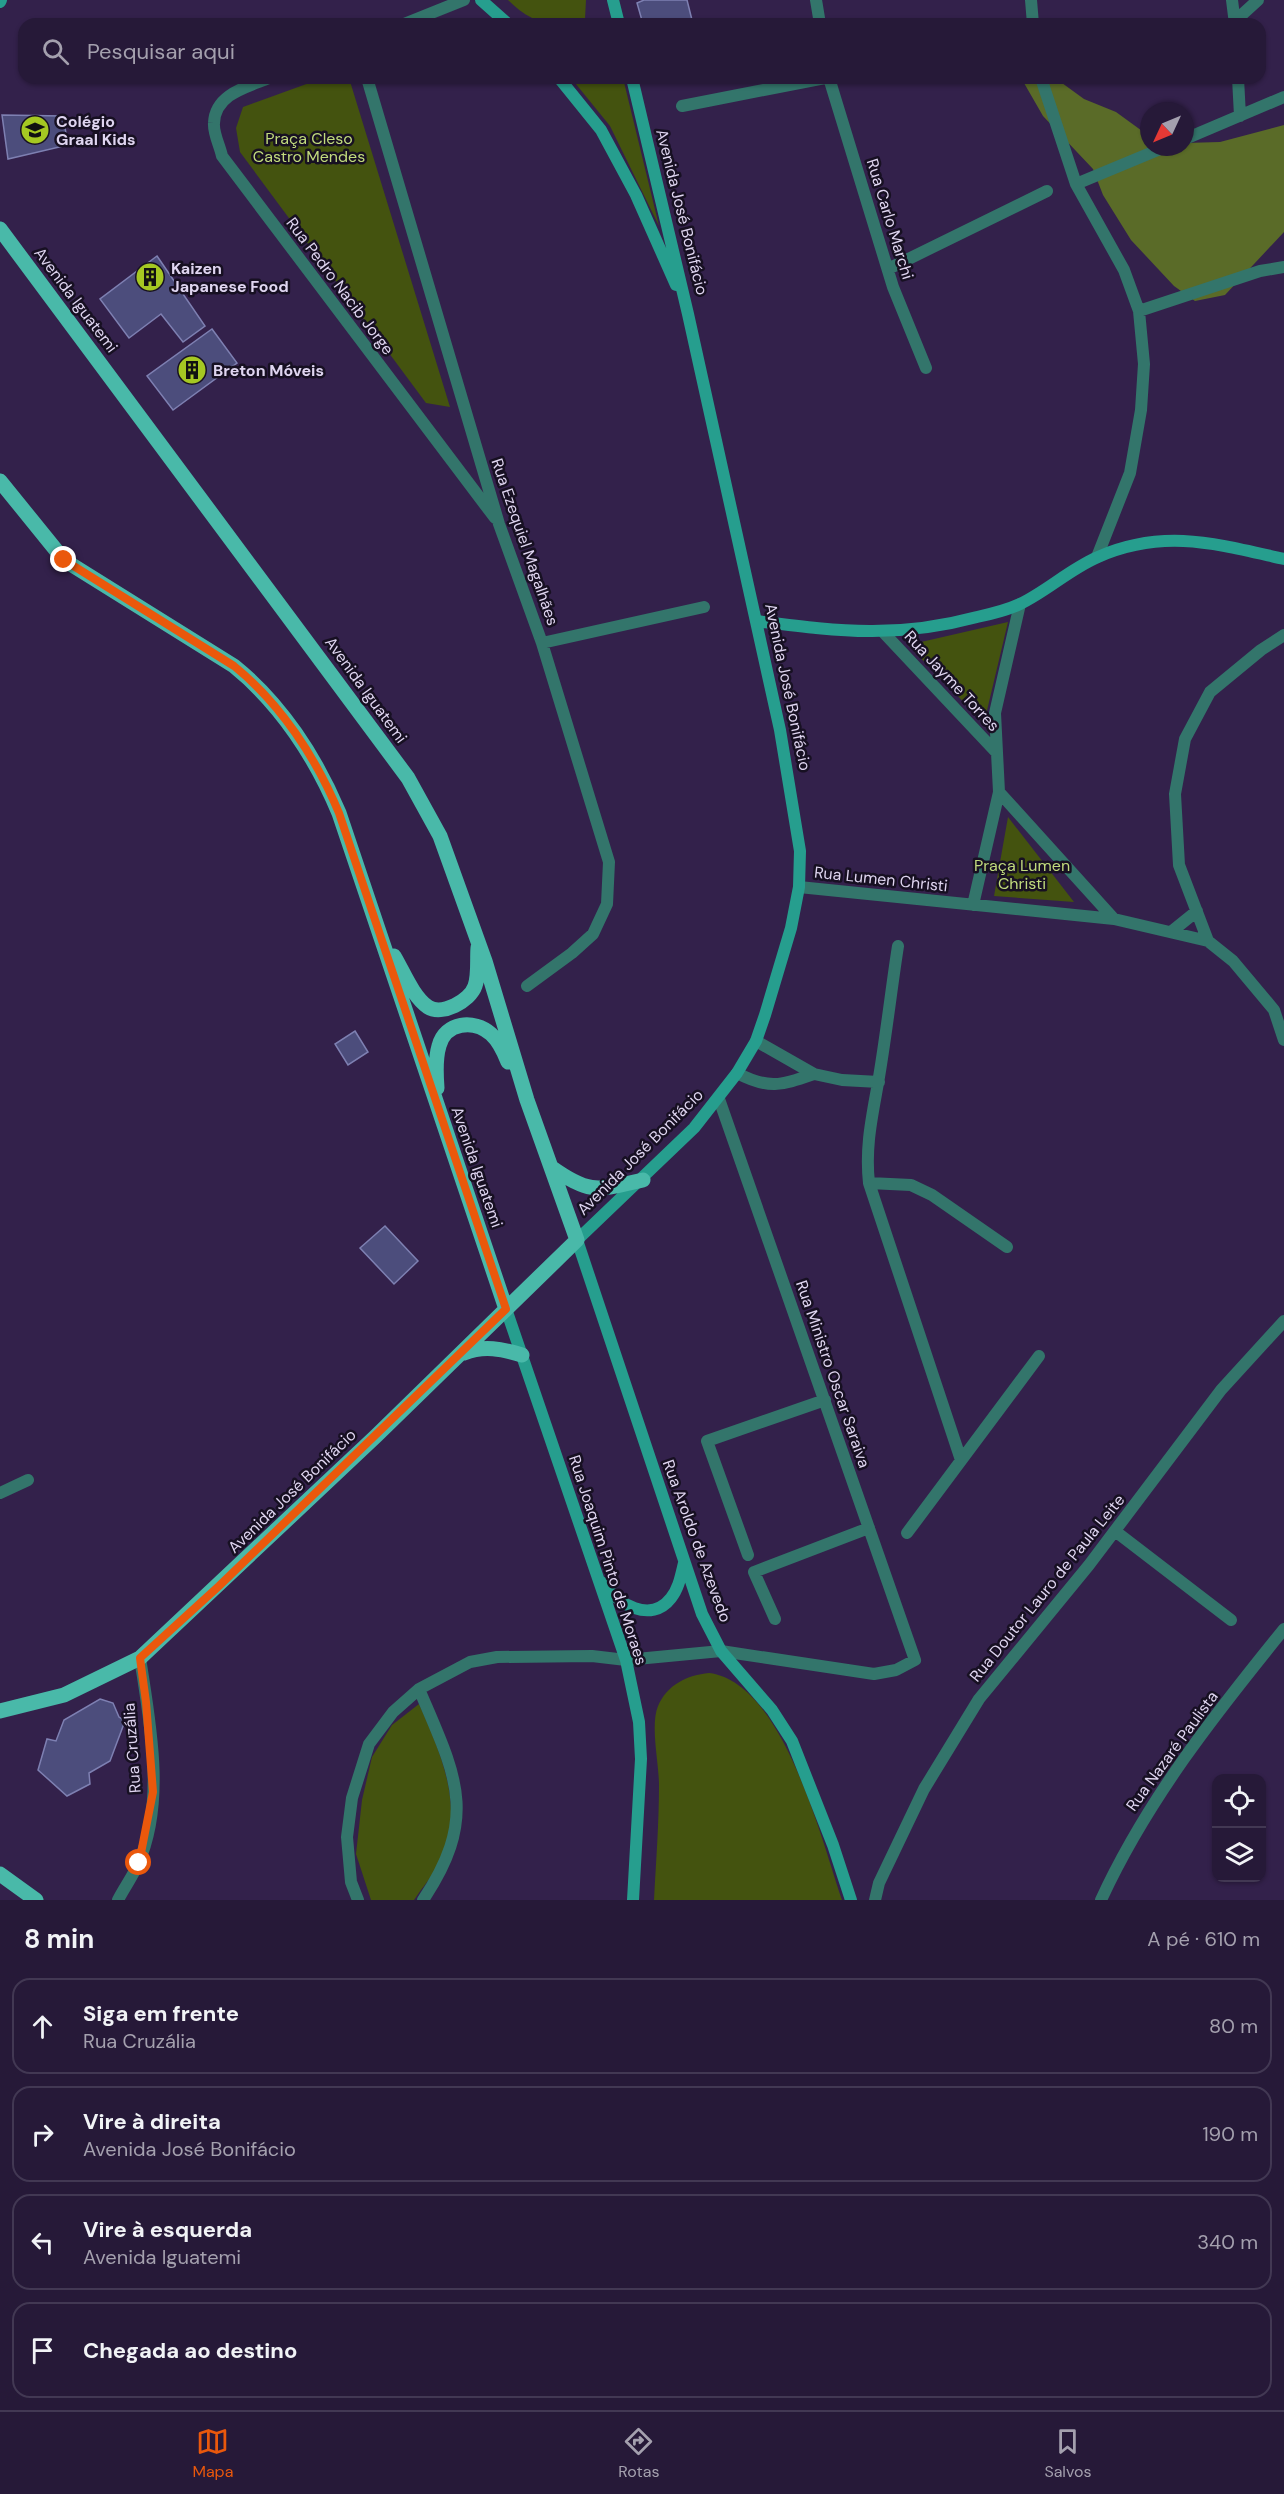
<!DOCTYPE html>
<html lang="pt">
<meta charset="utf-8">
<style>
body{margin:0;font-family:"DM Sans",sans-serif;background:#322643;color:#f1f3f6}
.controls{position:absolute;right:18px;bottom:18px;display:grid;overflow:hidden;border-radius:12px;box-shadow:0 2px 4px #0004}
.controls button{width:54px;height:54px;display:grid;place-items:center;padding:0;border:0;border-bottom:2px solid #423853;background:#261938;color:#f1f3f6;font:30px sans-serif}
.compass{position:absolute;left:1140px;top:102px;width:54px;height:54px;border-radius:50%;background:#261938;box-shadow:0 2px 4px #0004;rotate:226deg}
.stop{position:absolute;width:18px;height:18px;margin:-14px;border:4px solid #ea580c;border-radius:50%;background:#fff}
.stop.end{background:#ea580c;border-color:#fff;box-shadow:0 2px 6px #0008}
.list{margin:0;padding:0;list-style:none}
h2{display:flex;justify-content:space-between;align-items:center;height:78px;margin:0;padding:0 24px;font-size:26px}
h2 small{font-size:20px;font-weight:400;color:#a4a0ae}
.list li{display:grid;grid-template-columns:39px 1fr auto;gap:18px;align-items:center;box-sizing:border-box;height:96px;margin:0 12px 12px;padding:0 12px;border:2px solid #423853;border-radius:18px}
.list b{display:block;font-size:22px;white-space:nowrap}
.list p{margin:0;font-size:20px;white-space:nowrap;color:#a4a0ae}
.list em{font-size:20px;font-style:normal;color:#a4a0ae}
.icon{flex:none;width:33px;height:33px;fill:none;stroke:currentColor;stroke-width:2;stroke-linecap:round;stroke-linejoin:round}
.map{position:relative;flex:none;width:1284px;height:1900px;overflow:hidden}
.search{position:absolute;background:#261938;box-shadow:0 2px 4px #0004;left:18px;right:18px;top:18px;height:66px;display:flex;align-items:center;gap:15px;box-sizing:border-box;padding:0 21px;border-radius:18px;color:#a4a0ae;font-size:22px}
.sheet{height:510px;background:#261938}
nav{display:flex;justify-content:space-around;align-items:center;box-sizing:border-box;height:84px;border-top:2px solid #423853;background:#261938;font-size:16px;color:#a4a0ae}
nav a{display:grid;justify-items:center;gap:3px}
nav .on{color:#ea580c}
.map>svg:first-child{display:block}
</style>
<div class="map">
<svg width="1284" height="1900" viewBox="0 0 1284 1900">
<rect width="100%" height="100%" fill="#33214b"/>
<path fill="#44530f" d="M 508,0 L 586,0 L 585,19 C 556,33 529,21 508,0 Z
M 323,78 L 349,78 L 450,407 L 426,403 L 240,152 L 236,128 L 243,107 Z
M 571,78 L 623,78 L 659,226 L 610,126 Z
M 1008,622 L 984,723 L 908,645 Z
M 1008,817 L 1074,902 L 994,896 Z
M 709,1673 C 783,1682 821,1839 842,1900 L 654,1900 C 656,1862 659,1823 659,1785 C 659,1763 650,1725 658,1706 C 667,1685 687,1675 709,1673 Z
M 419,1704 C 441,1753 466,1810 440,1862 C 433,1875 422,1888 414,1900 L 371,1900 L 356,1854 L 362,1800 L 372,1757 L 392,1725 Z"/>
<path fill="#5a6b28" d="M 1030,78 L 1051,78 L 1062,83 L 1084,99 L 1116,112 L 1149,136 L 1149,147 L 1185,147 L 1185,143 L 1220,142 L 1284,125 L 1284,232 L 1225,295 L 1195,301 L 1174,286 L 1131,240 L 1103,195 L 1093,169 L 1043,116 L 1024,83 Z"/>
<path fill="#4c4d7c" stroke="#7e80b2" stroke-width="1.5" d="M 644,0 L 687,0 L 693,24 L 643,24 L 637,3 Z
M 2,115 L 63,116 L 68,145 L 8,159 Z
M 157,256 L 205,326 L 183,342 L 161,314 L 129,338 L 100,299 Z
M 212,329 L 237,363 L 173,410 L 147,376 Z
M 355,1031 L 368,1052 L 348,1065 L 335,1044 Z
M 385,1226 L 418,1261 L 394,1284 L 360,1248 Z
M 100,1699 L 113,1703 L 119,1717 L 125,1721 L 110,1761 L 89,1773 L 90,1784 L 67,1796 L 38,1770 L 47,1739 L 56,1741 L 64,1720 Z"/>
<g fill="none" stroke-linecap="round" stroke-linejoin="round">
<path stroke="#33756b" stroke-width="12" d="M 816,0 L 820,24
M 1031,0 L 1033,24
M 1232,0 L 1235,24
M 1235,21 L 1258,0
M 404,24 L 464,0
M 269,78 C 247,87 215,94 214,123 C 213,133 220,146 222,156 L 495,518
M 367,78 L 499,524 L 542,643 L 609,862 L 607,904 L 593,934 L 572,953 L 527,986
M 829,78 L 893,287 L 926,368
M 1041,78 L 1076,184 L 1124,270 L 1139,311 L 1144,364 L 1141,410 L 1130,473 L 1097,557
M 1238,78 L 1240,116
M 682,106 L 825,78
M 1185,139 L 1284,97
M 1076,184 L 1165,147
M 888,269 L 1047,191
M 1139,311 L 1260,271 L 1284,267
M 1020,604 L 995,713 L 999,792 L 1114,919
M 884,633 L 996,752
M 1284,635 L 1261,650 L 1210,692 L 1185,739 L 1175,794 L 1179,865 L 1208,941 L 1233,961 L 1274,1010 L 1284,1040
M 542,643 L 704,607
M 799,887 L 1114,919 L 1208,941
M 973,905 L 999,792
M 1171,932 L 1197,911
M 898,946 C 891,991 886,1037 878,1083 C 872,1117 865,1147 869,1183 L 961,1460
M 756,1041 L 814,1074 L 842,1080 L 879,1082
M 737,1073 C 769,1090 782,1085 814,1074
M 869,1183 L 911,1185 L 932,1195 L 1007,1247
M 0,1493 L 28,1480
M 1115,1531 L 1231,1620
M 907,1533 L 1039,1356
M 748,1555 L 707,1441 L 825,1400
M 775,1619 L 754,1572 L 869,1528
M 419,1689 C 455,1774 480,1815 423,1900
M 118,1900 C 124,1888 133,1876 138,1864 C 166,1802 150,1723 140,1658
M 358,1900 L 351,1882 L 347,1837 L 352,1798 L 369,1744 L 393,1712 L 419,1689 L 470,1662 L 497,1657 L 592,1656 L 626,1660 L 721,1651 L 874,1674 L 896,1670 L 915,1660 L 719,1099
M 875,1900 L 879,1883 L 924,1789 L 979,1699 L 1089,1565 L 1221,1390 L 1284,1321
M 1101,1900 C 1147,1800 1215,1714 1284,1629"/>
<path stroke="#269e8e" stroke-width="12" d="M 481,0 L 508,24
M 613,0 L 619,24
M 0,2 L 1,0
M 559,78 L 601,130 L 636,195 L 676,285
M 632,78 L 688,314 L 780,730 L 800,851 L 799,887 L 791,928 L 765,1015 L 756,1041 L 737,1073 L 694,1128 L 577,1240 L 702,1614 L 721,1651 L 772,1710 L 792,1741 L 833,1845 L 851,1900
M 756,621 C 838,631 895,639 977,617 C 991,614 1007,610 1020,604 C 1047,591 1070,569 1098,557 C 1164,528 1217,544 1284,559
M 506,1309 L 626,1660 L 639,1722 L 641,1759 L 633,1900
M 603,1583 C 617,1604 651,1624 671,1598 C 679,1588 681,1575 684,1563"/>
<path stroke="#49b9a9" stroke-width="15" d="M 0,229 L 408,778 L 440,836 L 485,961 L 527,1100 L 577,1240 L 376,1436 L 140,1658 L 64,1695 L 0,1711
M 0,481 L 64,560 L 234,666 C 281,704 316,758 339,813 L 506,1309
M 394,956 C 403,971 413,997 428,1007 C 442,1016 470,1001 475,986 C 479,975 477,959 478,948
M 437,1088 C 436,1075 435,1059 439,1046 C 445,1022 474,1019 491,1034 C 499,1041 504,1052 508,1062
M 551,1167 C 590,1195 598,1190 643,1180
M 464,1353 C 484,1345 502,1349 522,1355
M 0,1874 L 36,1900"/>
</g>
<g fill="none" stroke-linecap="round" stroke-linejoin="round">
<path stroke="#ea580c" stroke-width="8" d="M 64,560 L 234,666 C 281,704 316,758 339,813 L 506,1309 L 219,1586 L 140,1658 L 146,1702 L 153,1792 L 139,1863"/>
</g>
<defs>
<g id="school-disc" transform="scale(1.5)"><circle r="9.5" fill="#a5c822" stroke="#171022"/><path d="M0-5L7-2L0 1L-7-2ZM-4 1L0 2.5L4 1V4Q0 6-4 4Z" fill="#111"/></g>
<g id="building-disc" transform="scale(1.5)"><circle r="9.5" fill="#a5c822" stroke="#171022"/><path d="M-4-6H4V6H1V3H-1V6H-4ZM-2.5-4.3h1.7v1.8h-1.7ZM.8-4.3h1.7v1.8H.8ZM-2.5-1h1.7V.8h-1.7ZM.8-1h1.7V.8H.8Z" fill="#111"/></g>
</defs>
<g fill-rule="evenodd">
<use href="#school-disc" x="35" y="130"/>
<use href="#building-disc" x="150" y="277"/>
<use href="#building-disc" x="192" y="370"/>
</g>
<g text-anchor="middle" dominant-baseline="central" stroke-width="5" stroke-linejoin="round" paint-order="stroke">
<g font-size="16" font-weight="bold" fill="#dfd5f0" stroke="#171022" text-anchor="start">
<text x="56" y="121">Colégio<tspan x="56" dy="18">Graal Kids</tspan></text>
<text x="171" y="268">Kaizen<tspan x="171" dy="18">Japanese Food</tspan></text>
<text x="213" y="370">Breton Móveis</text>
</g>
<g font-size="16" fill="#c1db7d" stroke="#171022">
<text x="309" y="138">Praça Cleso<tspan x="309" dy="18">Castro Mendes</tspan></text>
<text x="1022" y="865">Praça Lumen<tspan x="1022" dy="18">Christi</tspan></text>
</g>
<g font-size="16" fill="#dfd5f0" stroke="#171022">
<text transform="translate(682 212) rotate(76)">Avenida José Bonifácio</text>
<text transform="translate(890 219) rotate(73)">Rua Carlo Marchi</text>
<text transform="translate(340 286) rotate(53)">Rua Pedro Nacib Jorge</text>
<text transform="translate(76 300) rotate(53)">Avenida Iguatemi</text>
<text transform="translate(525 542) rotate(71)">Rua Ezequiel Magalhães</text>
<text transform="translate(952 681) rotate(47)">Rua Jayme Torres</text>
<text transform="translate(788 687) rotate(78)">Avenida José Bonifácio</text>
<text transform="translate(366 690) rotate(54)">Avenida Iguatemi</text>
<text transform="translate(881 879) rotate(6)">Rua Lumen Christi</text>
<text transform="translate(640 1152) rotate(-45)">Avenida José Bonifácio</text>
<text transform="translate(477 1167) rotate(71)">Avenida Iguatemi</text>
<text transform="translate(833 1374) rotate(71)">Rua Ministro Oscar Saraiva</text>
<text transform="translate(292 1491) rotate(-44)">Avenida José Bonifácio</text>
<text transform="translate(697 1541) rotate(70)">Rua Aroldo de Azevedo</text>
<text transform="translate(608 1560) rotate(72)">Rua Joaquim Pinto de Moraes</text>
<text transform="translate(1047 1588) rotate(-51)">Rua Doutor Lauro de Paula Leite</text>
<text transform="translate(132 1748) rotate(-94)">Rua Cruzália</text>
<text transform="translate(1172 1751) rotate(-54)">Rua Nazaré Paulista</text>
</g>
</g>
</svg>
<div class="controls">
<button><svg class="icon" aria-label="locate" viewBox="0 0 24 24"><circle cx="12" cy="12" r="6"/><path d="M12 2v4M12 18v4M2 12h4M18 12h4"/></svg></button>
<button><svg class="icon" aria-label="layers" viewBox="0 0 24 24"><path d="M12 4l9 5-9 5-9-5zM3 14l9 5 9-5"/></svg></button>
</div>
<svg class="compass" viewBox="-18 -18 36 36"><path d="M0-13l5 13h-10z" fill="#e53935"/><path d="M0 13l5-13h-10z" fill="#a4a0ae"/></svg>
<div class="stop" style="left:139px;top:1863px"></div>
<div class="stop end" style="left:64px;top:560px"></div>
<div class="search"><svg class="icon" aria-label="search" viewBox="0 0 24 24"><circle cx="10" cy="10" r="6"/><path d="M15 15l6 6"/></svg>Pesquisar aqui</div>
</div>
<section class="sheet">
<h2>8 min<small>A pé · 610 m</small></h2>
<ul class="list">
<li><svg class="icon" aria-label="ahead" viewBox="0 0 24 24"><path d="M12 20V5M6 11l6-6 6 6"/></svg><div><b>Siga em frente</b><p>Rua Cruzália</p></div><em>80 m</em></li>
<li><svg class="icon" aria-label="right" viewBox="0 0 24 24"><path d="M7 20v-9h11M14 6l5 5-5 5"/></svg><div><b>Vire à direita</b><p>Avenida José Bonifácio</p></div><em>190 m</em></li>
<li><svg class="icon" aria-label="left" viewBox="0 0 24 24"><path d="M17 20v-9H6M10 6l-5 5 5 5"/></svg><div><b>Vire à esquerda</b><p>Avenida Iguatemi</p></div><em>340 m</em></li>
<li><svg class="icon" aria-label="arrive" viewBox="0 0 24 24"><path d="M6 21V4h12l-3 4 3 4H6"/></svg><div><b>Chegada ao destino</b></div></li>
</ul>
</section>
<nav>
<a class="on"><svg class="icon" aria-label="map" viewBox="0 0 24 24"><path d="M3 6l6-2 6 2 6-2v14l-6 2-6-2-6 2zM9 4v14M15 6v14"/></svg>Mapa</a>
<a><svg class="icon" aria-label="directions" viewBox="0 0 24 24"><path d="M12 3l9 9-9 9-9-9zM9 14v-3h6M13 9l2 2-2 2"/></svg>Rotas</a>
<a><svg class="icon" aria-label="saved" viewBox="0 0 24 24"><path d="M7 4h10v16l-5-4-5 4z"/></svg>Salvos</a>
</nav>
